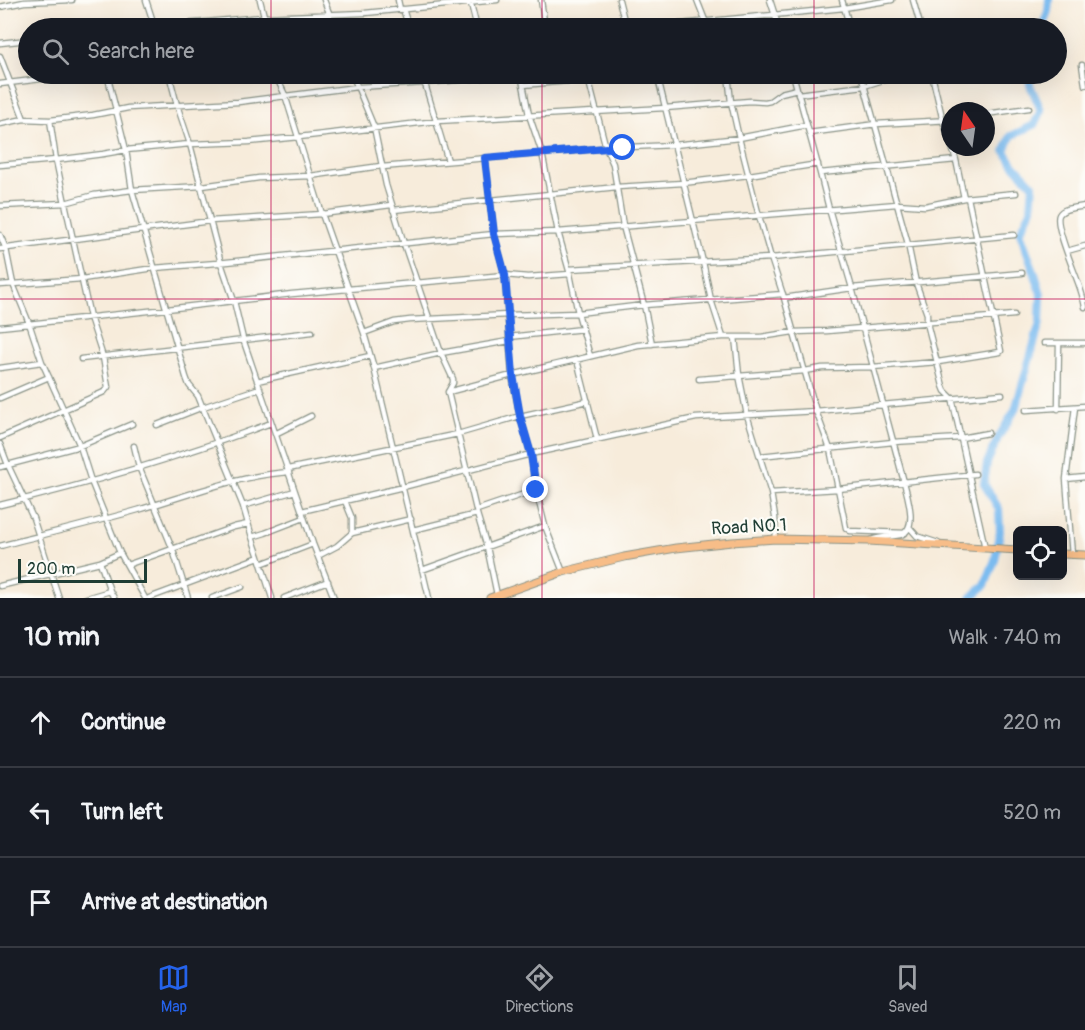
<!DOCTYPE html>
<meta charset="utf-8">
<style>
body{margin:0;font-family:Pangolin,sans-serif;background:#20242c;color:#f1f3f6}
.controls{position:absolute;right:18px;bottom:18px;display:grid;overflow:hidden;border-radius:9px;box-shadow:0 6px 24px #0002}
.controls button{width:54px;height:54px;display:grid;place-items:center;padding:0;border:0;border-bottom:2px solid #363941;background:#171b24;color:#f1f3f6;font:30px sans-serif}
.compass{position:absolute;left:941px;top:102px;width:54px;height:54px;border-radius:50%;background:#171b24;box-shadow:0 6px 24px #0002;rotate:347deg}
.scale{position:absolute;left:18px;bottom:15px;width:129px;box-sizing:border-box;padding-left:6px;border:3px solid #1f3d34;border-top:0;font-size:16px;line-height:21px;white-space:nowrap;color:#1f3d34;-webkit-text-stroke:4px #fdfcf7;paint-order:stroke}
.stop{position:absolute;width:18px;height:18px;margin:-14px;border:4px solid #2563eb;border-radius:50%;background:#fff}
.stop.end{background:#2563eb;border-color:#fff;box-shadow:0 2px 6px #0008}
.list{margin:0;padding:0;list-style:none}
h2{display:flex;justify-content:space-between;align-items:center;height:78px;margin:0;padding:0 24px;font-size:26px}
h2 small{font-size:20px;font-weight:400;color:#9ea1a6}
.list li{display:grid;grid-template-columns:39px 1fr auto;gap:18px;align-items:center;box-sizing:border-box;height:90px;padding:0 24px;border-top:2px solid #363941}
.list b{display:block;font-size:22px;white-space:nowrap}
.list em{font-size:20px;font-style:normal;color:#9ea1a6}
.icon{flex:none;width:33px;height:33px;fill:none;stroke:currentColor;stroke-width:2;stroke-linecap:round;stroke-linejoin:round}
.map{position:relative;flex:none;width:1085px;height:598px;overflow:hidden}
.search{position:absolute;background:#171b24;box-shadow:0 6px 24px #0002;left:18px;right:18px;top:18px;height:66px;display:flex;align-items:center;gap:15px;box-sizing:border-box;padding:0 21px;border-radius:33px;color:#9ea1a6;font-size:22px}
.sheet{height:348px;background:#171b24}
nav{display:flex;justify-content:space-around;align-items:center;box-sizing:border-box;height:84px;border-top:2px solid #363941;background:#171b24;font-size:16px;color:#9ea1a6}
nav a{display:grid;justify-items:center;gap:3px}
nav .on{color:#2563eb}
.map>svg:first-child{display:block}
</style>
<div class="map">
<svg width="1085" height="598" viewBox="0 0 1085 598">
<rect width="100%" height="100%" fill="#fdfcf7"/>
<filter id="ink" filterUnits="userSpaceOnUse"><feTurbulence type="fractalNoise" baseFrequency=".0167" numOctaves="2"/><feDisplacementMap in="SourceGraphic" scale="12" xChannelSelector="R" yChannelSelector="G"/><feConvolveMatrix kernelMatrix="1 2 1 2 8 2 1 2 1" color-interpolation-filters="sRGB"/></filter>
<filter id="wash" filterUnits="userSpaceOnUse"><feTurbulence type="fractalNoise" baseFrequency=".008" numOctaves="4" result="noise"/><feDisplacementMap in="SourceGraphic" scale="24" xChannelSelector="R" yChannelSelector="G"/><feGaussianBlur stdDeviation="1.35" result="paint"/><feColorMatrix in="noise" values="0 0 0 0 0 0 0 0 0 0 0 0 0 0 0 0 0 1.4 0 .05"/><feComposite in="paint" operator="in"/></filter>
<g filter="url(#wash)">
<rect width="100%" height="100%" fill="#f7ecdb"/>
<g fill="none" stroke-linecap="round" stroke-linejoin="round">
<path stroke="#7cbcf0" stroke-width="8" d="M 1042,28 L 1048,11 L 1049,0
M 971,598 L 985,585 L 995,560 L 1000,532 L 999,509 L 984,484 L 987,463 L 998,438 L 1015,410 L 1040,323 L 1041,294 L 1035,274 L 1020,232 L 1031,210 L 1033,185 L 1013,164 L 1005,151 L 1011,136 L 1034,125 L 1041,110 L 1030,85 L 1029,74"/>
</g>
</g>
<g filter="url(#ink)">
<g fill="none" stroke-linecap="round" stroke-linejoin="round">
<g stroke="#8b9488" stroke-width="7">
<path id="minor" d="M 146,0 L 155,28
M 260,0 L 267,28
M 324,0 L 335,28
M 398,0 L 400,9
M 470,0 L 477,28
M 541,0 L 545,28
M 619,0 L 626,28
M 697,0 L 708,28
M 770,0 L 779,28
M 842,0 L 850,28
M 913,0 L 921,28
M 0,7 L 24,2 L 72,0
M 403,9 L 409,28
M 137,28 L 264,17 L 365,13 L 497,0
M 639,28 L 844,8 L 892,0
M 0,43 L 28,40
M 0,56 L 24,119
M 1082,65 L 1085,85
M 169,74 L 177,105 L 190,144 L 221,263 L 234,301 L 243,339 L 313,544 L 334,598
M 275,74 L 285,95 L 322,214 L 364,333 L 374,368 L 429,598
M 352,74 L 374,127 L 386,185 L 405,247 L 441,353 L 453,379 L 453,383 L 448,392 L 477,514 L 487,547 L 497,595
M 422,74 L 448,161
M 521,74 L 529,115 L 542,153 L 558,232 L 570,274 L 578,313 L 590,356
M 587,74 L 606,148 L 613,164 L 623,226 L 644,305 L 652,344
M 657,74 L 703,262 L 711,300 L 723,337
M 728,74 L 731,102 L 739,138 L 759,216 L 771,258 L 784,298 L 816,411 L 830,449 L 846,528 L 850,531 L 905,533
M 793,74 L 820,173 L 829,209 L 852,288 L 904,482 C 907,495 919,530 900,535 C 890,537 881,536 871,540
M 861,74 L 908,244 L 916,283 L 927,314 L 927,323 L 943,386 L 945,391 L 952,398 L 985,548
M 932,75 L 943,121 L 950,141
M 0,84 L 83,74
M 523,85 L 614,77 L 629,74
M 798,94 L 864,86 L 883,80 L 894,79 L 955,75 L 964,74
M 986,114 L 1029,108
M 0,124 L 24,119 L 50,120 L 93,115 L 128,108 L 238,102 L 357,87 L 425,83 L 491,77 L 521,78
M 809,133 L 876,124 L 950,120
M 952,147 L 956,160 L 964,198
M 485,158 L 494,234 L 505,275 L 512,375 L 520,416 L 531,454 L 536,490 L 545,526 L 563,572
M 0,165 L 56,160 L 103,154 L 126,150 L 190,144 L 249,142 L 299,137 L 437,121 L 665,108 L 750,101 L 765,102 L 770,101 L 781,93 L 797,89
M 382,167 L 606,148 L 674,145 L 739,138 L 807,125
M 820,173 L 956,160
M 0,206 L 65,203 L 94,195 L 132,190 L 126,150 L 107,74
M 1085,206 C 1077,208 1063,207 1059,215 C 1054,225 1076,275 1080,288 C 1082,294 1084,301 1085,307
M 393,210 L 617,187 L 683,183 L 749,175 L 818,164
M 0,235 L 6,249 L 13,284 L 29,323 L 42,362 L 80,446 L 91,481 L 120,553 L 145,598
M 0,249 L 210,221 L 322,214 L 391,205
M 1067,251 L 1085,246
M 569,269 L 771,258 L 1014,235
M 0,285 L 82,279 L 154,268 L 217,263 L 494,234 L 558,232 L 897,204 L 925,206 L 964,198 L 1016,193
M 784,298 L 852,288 L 1022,273
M 0,327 L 167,309 L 292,294 L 505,275 L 528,277 L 570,274
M 364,333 L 394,322 L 410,320 L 508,315 L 578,313 L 644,305 L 783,294
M 509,337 L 583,329
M 735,337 L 739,375 L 747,415 L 771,493 L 775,517 L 776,539
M 1044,343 L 1085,343
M 81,359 L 312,332
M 577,360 L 597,439
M 0,368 L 42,362
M 374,368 L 441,353 L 509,341
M 699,379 L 805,371 L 822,368 L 872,367 L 938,362 L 1000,352 L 1001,351 L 968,198
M 257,381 L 370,356
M 448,392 L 512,375 L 638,345 L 723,337 L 761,337 L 793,332 L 827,331 L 1014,315
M 0,398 L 49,377
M 1058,409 L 1059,343
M 1026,410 L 1085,406
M 157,425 L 203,407 L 260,388
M 275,434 L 311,416
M 0,438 L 104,392 L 108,387 L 103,357 L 90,317 L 65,203 L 56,160 L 50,120
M 0,444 L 8,465 L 33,518 L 59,598
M 134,446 L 139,467 L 173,550 L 188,598
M 760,456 L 893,442 L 961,438 L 988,433
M 0,467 L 80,446 L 132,424
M 288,469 L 458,434 L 520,416 L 588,401
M 1066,479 L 1085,477
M 771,493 L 838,489 L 975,474
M 345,501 L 352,518 L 352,533
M 0,505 C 92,483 183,456 271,423
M 243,506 L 295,491
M 477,510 L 536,490
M 302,511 L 403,487 L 531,454 L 696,418 L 816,411 L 1002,394
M 304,518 L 265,533 L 252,537 L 243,506 L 198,396 L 189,385 L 186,377 L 132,190 L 202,186 L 259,178 L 310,176 L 381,166
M 910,528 L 917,536 L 938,543
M 413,530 L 477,514
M 252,537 L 259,557
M 0,546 C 46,534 92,523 138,510 C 189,495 236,476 289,472
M 1072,555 L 1066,479 L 1075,407
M 318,556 L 337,546 L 352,533 L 411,519
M 100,562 L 110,591 L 114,598
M 261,564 L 313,544
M 127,565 L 234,527 L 248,524
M 422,570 L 545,526
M 0,586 L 100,562 L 120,553
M 86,598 L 110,591
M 149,598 L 259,557 L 272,598
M 212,598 L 242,587
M 284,598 L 328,581"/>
</g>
<g stroke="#8b9488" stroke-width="9">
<path id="highway" d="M 1062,554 L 1085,555
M 490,598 L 563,572 L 624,557 L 676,548 L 732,542 L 776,539 L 869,541 L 1018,550"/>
</g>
<use href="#minor" stroke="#fff" stroke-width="4.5"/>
<use href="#highway" stroke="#f7bd88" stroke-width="7"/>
</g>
</g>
<g fill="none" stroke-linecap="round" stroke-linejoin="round" filter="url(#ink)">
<path stroke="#2563eb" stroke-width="8" d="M 536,490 L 531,454 L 520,416 L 513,375 L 505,275 L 494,234 L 485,158 L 606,148 L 623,148"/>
</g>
<path fill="none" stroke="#c2185b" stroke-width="1.5" stroke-opacity="0.55" d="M 271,0 L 271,28M 542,0 L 542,28M 814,0 L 814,28M 271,74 L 271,598M 542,74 L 542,598M 814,74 L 814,598M 0,299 L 1085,299"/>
<g text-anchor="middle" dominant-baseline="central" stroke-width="4.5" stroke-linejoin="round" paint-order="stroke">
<g font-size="18" fill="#1f3d34" stroke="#fdfcf7">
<text transform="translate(749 527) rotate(-3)">Road NO.1</text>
</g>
</g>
</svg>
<div class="controls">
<button><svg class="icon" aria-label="locate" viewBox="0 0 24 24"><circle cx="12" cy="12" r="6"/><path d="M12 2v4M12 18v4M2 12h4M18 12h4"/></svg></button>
</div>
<svg class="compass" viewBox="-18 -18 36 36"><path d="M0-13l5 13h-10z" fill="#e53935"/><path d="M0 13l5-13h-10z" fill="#9ea1a6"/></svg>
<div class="scale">200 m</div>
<div class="stop" style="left:623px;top:148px"></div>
<div class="stop end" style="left:536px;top:490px"></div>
<div class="search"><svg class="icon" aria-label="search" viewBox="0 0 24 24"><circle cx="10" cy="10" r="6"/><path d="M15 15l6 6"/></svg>Search here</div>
</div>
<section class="sheet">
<h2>10 min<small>Walk · 740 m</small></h2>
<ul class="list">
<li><svg class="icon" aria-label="ahead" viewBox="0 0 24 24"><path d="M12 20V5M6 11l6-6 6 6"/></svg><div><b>Continue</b></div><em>220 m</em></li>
<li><svg class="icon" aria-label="left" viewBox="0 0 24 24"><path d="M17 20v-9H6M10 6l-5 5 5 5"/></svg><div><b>Turn left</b></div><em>520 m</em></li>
<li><svg class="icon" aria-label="arrive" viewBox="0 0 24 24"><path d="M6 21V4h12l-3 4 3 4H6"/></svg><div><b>Arrive at destination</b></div></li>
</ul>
</section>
<nav>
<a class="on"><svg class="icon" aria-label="map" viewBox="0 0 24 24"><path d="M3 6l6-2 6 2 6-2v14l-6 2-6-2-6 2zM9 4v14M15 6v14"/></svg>Map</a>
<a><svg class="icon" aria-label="directions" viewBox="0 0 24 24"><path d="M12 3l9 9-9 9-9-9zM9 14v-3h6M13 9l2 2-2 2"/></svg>Directions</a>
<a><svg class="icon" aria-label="saved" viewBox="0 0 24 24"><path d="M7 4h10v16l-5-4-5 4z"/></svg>Saved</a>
</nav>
